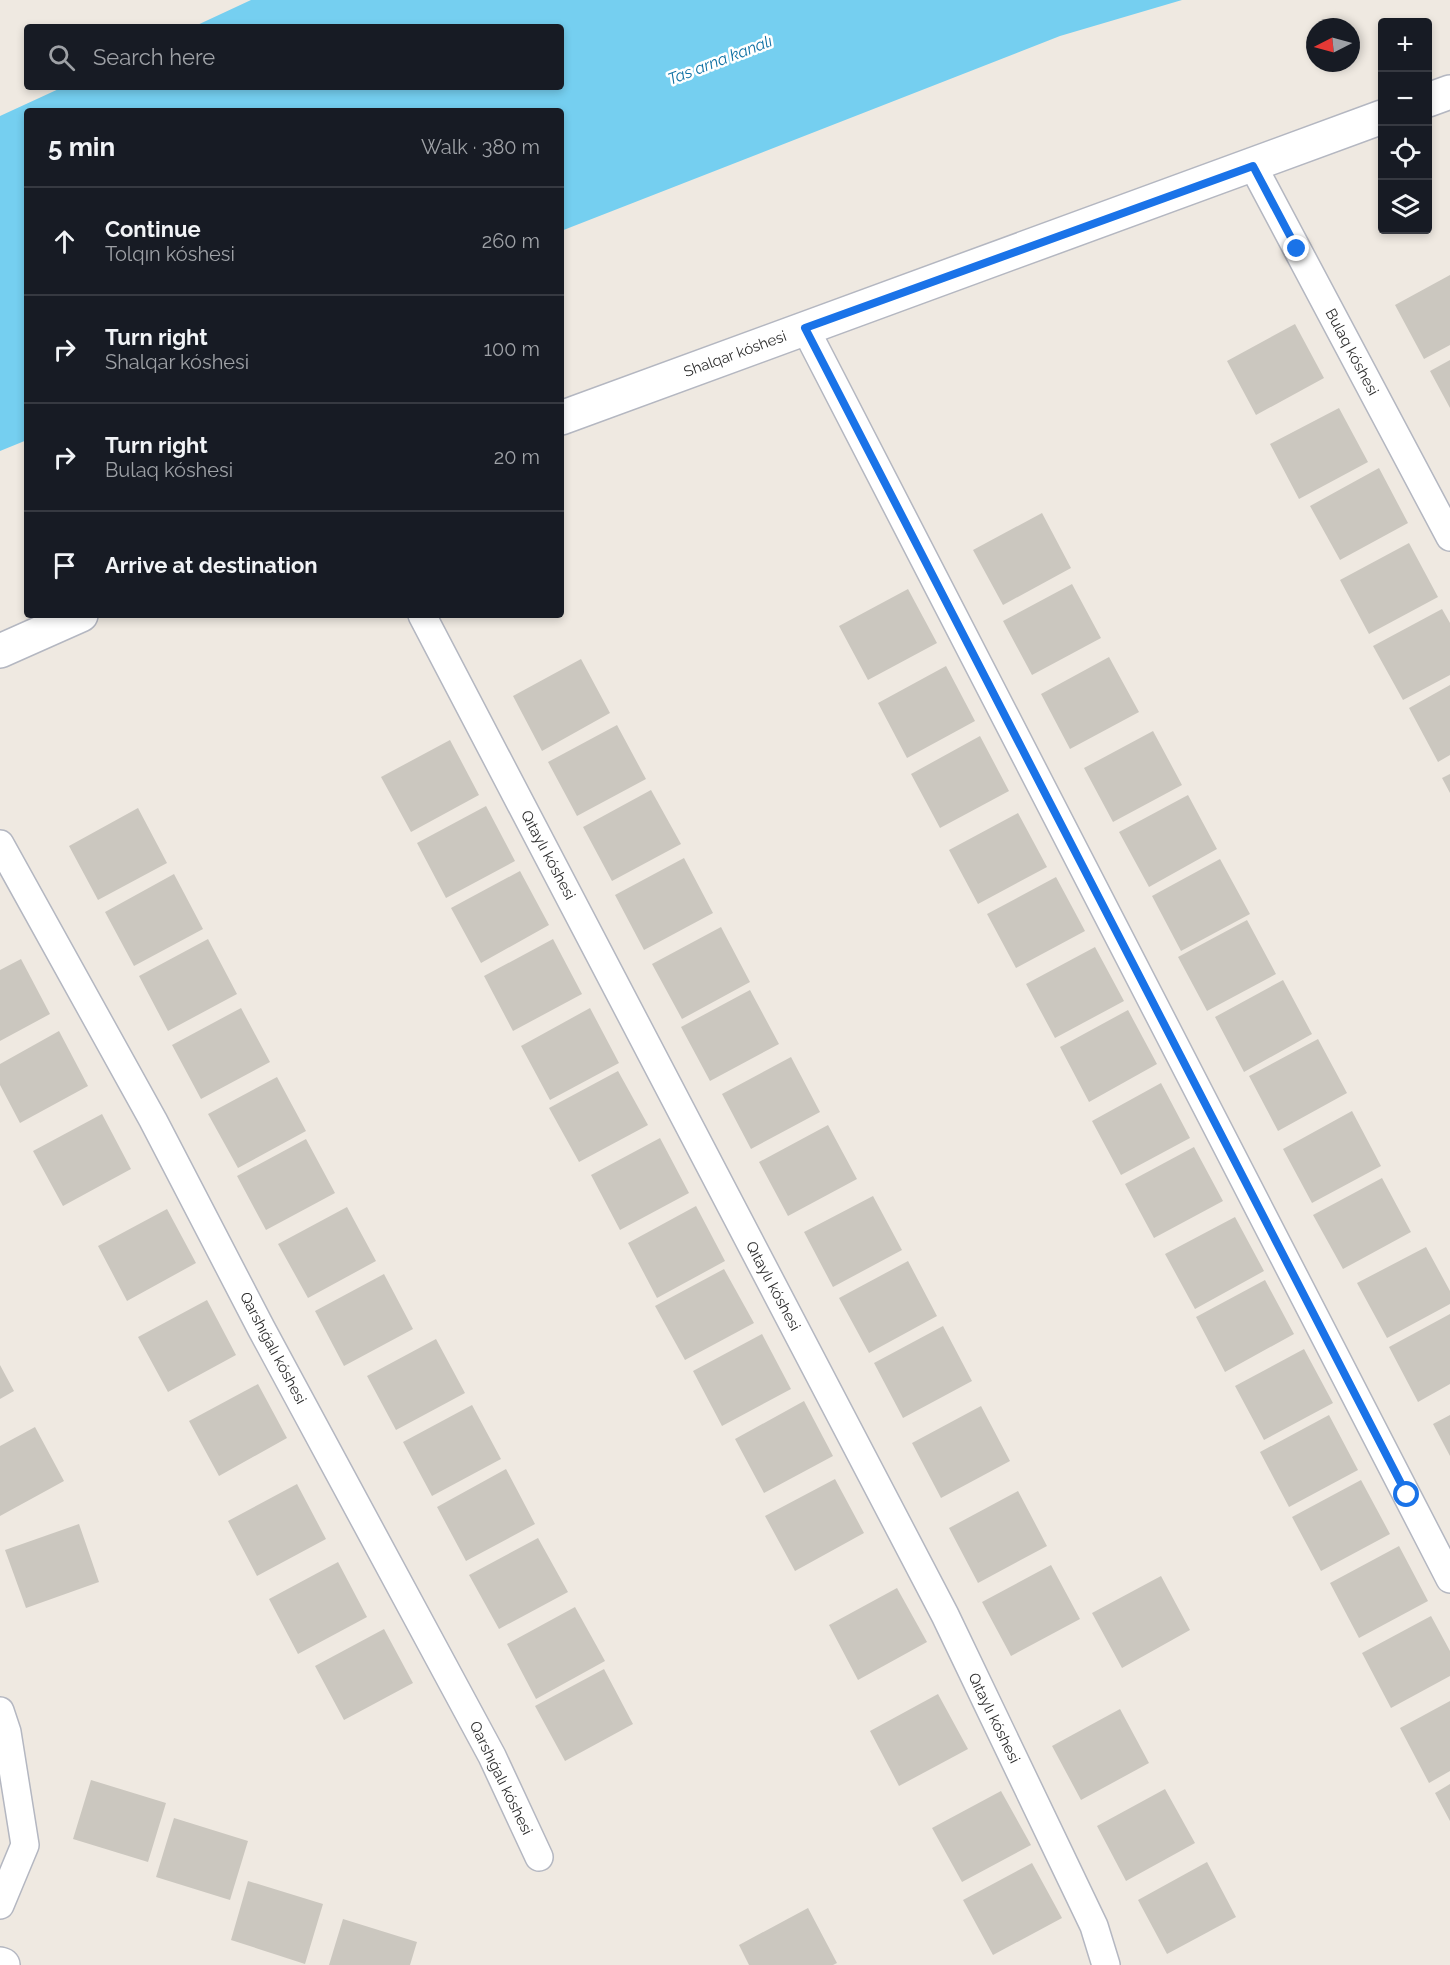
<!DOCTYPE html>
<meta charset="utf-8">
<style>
body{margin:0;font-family:Raleway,sans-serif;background:#20242c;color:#f1f3f6}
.controls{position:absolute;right:18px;top:18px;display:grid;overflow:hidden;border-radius:6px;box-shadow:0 3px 9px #0003}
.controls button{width:54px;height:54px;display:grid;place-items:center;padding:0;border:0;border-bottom:2px solid #363941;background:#171b24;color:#f1f3f6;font:30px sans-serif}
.compass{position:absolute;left:1306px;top:18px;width:54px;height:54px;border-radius:50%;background:#171b24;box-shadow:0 3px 9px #0003;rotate:264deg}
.stop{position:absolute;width:18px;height:18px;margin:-14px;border:4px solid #1a73e8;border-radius:50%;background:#fff}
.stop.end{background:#1a73e8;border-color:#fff;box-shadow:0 2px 6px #0008}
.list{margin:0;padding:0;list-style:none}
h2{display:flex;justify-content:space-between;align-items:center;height:78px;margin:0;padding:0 24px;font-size:26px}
h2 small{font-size:20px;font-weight:400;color:#9ea1a6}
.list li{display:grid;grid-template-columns:39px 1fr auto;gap:18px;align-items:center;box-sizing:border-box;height:108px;padding:0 24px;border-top:2px solid #363941}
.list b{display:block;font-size:22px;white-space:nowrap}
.list p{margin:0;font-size:20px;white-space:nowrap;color:#9ea1a6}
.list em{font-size:20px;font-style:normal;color:#9ea1a6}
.icon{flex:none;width:33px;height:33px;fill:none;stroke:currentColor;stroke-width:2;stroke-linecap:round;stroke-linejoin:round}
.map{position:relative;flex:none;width:1450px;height:1965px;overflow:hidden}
.search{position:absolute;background:#171b24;box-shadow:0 3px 9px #0003;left:24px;top:24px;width:540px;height:66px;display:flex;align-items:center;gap:15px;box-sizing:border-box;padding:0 21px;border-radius:6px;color:#9ea1a6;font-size:22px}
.panel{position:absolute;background:#171b24;box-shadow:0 3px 9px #0003;left:24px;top:108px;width:540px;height:510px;border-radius:6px}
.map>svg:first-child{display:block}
</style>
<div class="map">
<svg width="1450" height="1965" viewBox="0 0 1450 1965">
<rect width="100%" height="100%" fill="#efe9e1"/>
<path fill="#75cff0" d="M 251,0 L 1182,0 L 1060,36 L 561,231 L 561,111 L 27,111 L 27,440 L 0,451 L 0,116 L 63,87 L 561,87 L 561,27 L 193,27 Z"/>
<path fill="#cbc7bf" d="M 1450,275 L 1450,345 L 1424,359 L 1395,305 Z
M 1295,324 L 1324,378 L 1256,415 L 1227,361 Z
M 1450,360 L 1450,408 L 1430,371 Z
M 1339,408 L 1368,462 L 1299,499 L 1270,444 Z
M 1379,468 L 1408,523 L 1340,560 L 1310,506 Z
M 1042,513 L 1071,568 L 1003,605 L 973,550 Z
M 1409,543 L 1438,597 L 1369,634 L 1340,580 Z
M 1072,584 L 1101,638 L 1032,675 L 1003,621 Z
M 908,589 L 937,643 L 868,680 L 839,626 Z
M 1442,609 L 1450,623 L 1450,675 L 1403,700 L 1373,646 Z
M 1109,657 L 1139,712 L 1070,749 L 1041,694 Z
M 581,659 L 610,713 L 542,751 L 513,696 Z
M 946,666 L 975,721 L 907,758 L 878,703 Z
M 1450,685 L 1450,755 L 1438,762 L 1409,708 Z
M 617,725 L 646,779 L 577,816 L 548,762 Z
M 1153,731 L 1182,785 L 1113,822 L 1084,768 Z
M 980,736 L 1009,791 L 940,828 L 911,774 Z
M 450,740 L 479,795 L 411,832 L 381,777 Z
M 1450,774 L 1450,793 L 1442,778 Z
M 651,790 L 681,844 L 612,881 L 583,827 Z
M 1188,795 L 1217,849 L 1149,887 L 1119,832 Z
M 486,806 L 515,861 L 446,898 L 417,843 Z
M 138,808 L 167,863 L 98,900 L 69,846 Z
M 1018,813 L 1047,867 L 978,904 L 949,850 Z
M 684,858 L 713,913 L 644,950 L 615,895 Z
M 1220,859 L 1250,914 L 1181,951 L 1152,896 Z
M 520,871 L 549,925 L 481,963 L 451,908 Z
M 174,874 L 203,929 L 134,966 L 105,912 Z
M 1056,877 L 1085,931 L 1016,968 L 987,914 Z
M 1247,920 L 1276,974 L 1207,1011 L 1178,957 Z
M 721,927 L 750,982 L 682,1019 L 652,964 Z
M 208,939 L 237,994 L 168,1031 L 139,976 Z
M 553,939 L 582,994 L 513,1031 L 484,976 Z
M 1095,947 L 1124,1001 L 1055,1038 L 1026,984 Z
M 21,959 L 50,1014 L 0,1041 L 0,970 Z
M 1283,980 L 1312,1034 L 1244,1072 L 1215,1017 Z
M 750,990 L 779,1044 L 710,1081 L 681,1027 Z
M 241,1008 L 270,1062 L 201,1099 L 172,1045 Z
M 590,1008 L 619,1063 L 550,1100 L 521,1046 Z
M 1128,1010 L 1157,1064 L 1089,1102 L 1060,1047 Z
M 59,1031 L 88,1086 L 20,1123 L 0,1085 L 0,1064 Z
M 1318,1039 L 1347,1093 L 1278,1131 L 1249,1076 Z
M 791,1057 L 820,1112 L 751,1149 L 722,1094 Z
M 618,1071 L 648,1125 L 579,1162 L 549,1108 Z
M 277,1077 L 306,1131 L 238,1168 L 208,1114 Z
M 1161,1083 L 1190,1138 L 1121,1175 L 1092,1121 Z
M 1352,1111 L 1381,1166 L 1312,1203 L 1283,1149 Z
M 102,1114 L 131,1169 L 63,1206 L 33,1151 Z
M 828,1125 L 857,1179 L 788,1216 L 759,1162 Z
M 660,1138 L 689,1193 L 620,1230 L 591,1175 Z
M 306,1139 L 335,1193 L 266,1230 L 237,1176 Z
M 1194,1147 L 1223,1201 L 1154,1238 L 1125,1184 Z
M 1382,1178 L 1411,1232 L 1343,1269 L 1313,1215 Z
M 873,1196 L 902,1250 L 833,1287 L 804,1232 Z
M 696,1206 L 725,1261 L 657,1298 L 628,1243 Z
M 347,1207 L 376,1261 L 308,1298 L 278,1244 Z
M 167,1209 L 196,1263 L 127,1301 L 98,1246 Z
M 1235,1217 L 1264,1271 L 1195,1309 L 1165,1254 Z
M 1426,1247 L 1450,1291 L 1450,1304 L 1387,1338 L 1357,1283 Z
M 908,1261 L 937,1316 L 869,1353 L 839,1298 Z
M 724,1269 L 754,1323 L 685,1360 L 655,1306 Z
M 384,1274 L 413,1329 L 344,1366 L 315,1311 Z
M 1265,1280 L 1294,1334 L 1225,1372 L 1196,1317 Z
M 207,1300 L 236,1355 L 168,1392 L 138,1337 Z
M 1450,1314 L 1450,1384 L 1418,1402 L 1389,1347 Z
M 943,1326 L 972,1381 L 903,1418 L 874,1363 Z
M 762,1334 L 791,1389 L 722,1426 L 693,1371 Z
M 436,1339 L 465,1393 L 396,1430 L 367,1376 Z
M 1304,1349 L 1333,1403 L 1264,1440 L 1235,1386 Z
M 0,1365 L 14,1391 L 0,1399 Z
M 258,1384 L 287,1438 L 219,1476 L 189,1421 Z
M 804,1401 L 833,1456 L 764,1493 L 735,1439 Z
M 472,1405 L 501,1459 L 432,1496 L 403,1442 Z
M 981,1406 L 1010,1461 L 941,1498 L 912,1443 Z
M 1329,1415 L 1358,1470 L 1289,1507 L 1260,1452 Z
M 1450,1415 L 1450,1456 L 1433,1424 Z
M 35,1427 L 64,1481 L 0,1516 L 0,1446 Z
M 506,1469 L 535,1524 L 466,1561 L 437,1507 Z
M 835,1479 L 864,1533 L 795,1571 L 765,1516 Z
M 1361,1480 L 1390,1534 L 1321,1571 L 1292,1517 Z
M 297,1484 L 326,1539 L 257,1576 L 228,1521 Z
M 1018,1491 L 1047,1546 L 978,1583 L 949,1528 Z
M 79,1524 L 99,1582 L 26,1608 L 5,1550 Z
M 538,1538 L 568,1592 L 499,1629 L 469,1575 Z
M 1399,1546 L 1428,1601 L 1359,1638 L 1330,1583 Z
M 338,1562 L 367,1617 L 298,1654 L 269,1599 Z
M 1051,1565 L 1080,1619 L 1011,1656 L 982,1602 Z
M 1161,1576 L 1190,1630 L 1122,1668 L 1092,1613 Z
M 897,1588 L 927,1642 L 858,1680 L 829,1625 Z
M 575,1607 L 605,1661 L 536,1699 L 507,1644 Z
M 1431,1616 L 1450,1651 L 1450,1676 L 1391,1708 L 1362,1653 Z
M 384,1629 L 413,1683 L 344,1720 L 315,1666 Z
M 604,1669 L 633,1724 L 565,1761 L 535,1706 Z
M 938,1694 L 968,1749 L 899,1786 L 870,1731 Z
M 1450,1701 L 1450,1771 L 1429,1783 L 1400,1728 Z
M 1120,1709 L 1149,1763 L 1081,1800 L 1052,1746 Z
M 91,1780 L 166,1803 L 148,1862 L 73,1839 Z
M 1450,1784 L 1450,1821 L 1435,1793 Z
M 1165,1789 L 1195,1843 L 1126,1881 L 1097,1826 Z
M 1001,1791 L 1031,1845 L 962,1882 L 932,1828 Z
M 174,1818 L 248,1841 L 230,1900 L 156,1877 Z
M 1207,1862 L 1236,1917 L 1167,1954 L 1138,1900 Z
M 1032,1863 L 1062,1918 L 993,1955 L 963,1900 Z
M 248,1881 L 323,1904 L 305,1964 L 231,1940 Z
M 808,1908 L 837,1963 L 833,1965 L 749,1965 L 739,1945 Z
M 343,1919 L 417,1942 L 410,1965 L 329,1965 Z"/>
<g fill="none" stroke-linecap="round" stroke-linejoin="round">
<g stroke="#b4b7c1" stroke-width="30">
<path id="minor" d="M 1253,166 L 1450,537
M 805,328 L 1450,1579
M 422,615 L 945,1615 L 1094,1926 L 1106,1965
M 0,844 L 153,1120 L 261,1328 L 492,1756 L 539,1857
M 0,1711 L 7,1732 L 25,1845 L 0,1905"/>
</g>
<g stroke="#b4b7c1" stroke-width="36">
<path id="tertiary" d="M 1428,100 L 1450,92
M 561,418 L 1382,117
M 0,651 L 81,615
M 0,1964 L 3,1965"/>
</g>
<use href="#minor" stroke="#fff" stroke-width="27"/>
<use href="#tertiary" stroke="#fff" stroke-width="33"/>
</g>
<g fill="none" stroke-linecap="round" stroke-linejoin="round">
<path stroke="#1a73e8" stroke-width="8" d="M 1297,249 L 1253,166 L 805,328 L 1407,1495"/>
</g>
<g text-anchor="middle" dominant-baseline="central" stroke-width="5" stroke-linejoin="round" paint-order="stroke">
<g font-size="15" fill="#2e2e2e" stroke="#fff">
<text transform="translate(1352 352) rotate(62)">Bulaq kóshesi</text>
<text transform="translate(735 354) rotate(-20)">Shalqar kóshesi</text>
<text transform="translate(548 855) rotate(62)">Qıtaylı kóshesi</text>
<text transform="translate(773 1286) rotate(62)">Qıtaylı kóshesi</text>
<text transform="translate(273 1348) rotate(62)">Qarshıǵalı kóshesi</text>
<text transform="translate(994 1718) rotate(64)">Qıtaylı kóshesi</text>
<text transform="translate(501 1778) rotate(64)">Qarshıǵalı kóshesi</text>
</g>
<g font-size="16" font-style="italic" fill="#0d6fa3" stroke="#fff">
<text transform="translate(720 60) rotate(-21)">Tas arna kanalı</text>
</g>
</g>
</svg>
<div class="controls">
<button>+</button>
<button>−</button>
<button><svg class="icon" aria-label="locate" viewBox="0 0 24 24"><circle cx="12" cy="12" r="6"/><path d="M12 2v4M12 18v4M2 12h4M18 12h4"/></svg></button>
<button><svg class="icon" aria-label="layers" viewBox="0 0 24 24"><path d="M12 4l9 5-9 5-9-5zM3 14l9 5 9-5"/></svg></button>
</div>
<svg class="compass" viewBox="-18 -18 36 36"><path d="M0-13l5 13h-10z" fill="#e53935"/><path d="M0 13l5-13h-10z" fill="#9ea1a6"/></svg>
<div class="stop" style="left:1407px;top:1495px"></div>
<div class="stop end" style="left:1297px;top:249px"></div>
<div class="search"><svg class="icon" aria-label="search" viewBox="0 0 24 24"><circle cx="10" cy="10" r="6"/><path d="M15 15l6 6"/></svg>Search here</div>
<section class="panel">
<h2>5 min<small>Walk · 380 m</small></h2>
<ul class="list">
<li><svg class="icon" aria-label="ahead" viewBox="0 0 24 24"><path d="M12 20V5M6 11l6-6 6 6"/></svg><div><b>Continue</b><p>Tolqın kóshesi</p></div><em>260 m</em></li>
<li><svg class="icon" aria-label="right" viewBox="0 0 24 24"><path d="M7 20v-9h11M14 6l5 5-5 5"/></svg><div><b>Turn right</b><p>Shalqar kóshesi</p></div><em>100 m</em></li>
<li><svg class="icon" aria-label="right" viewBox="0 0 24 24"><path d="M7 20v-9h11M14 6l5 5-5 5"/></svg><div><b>Turn right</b><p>Bulaq kóshesi</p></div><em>20 m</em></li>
<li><svg class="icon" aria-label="arrive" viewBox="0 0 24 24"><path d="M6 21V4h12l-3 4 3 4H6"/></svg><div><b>Arrive at destination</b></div></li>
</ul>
</section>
</div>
